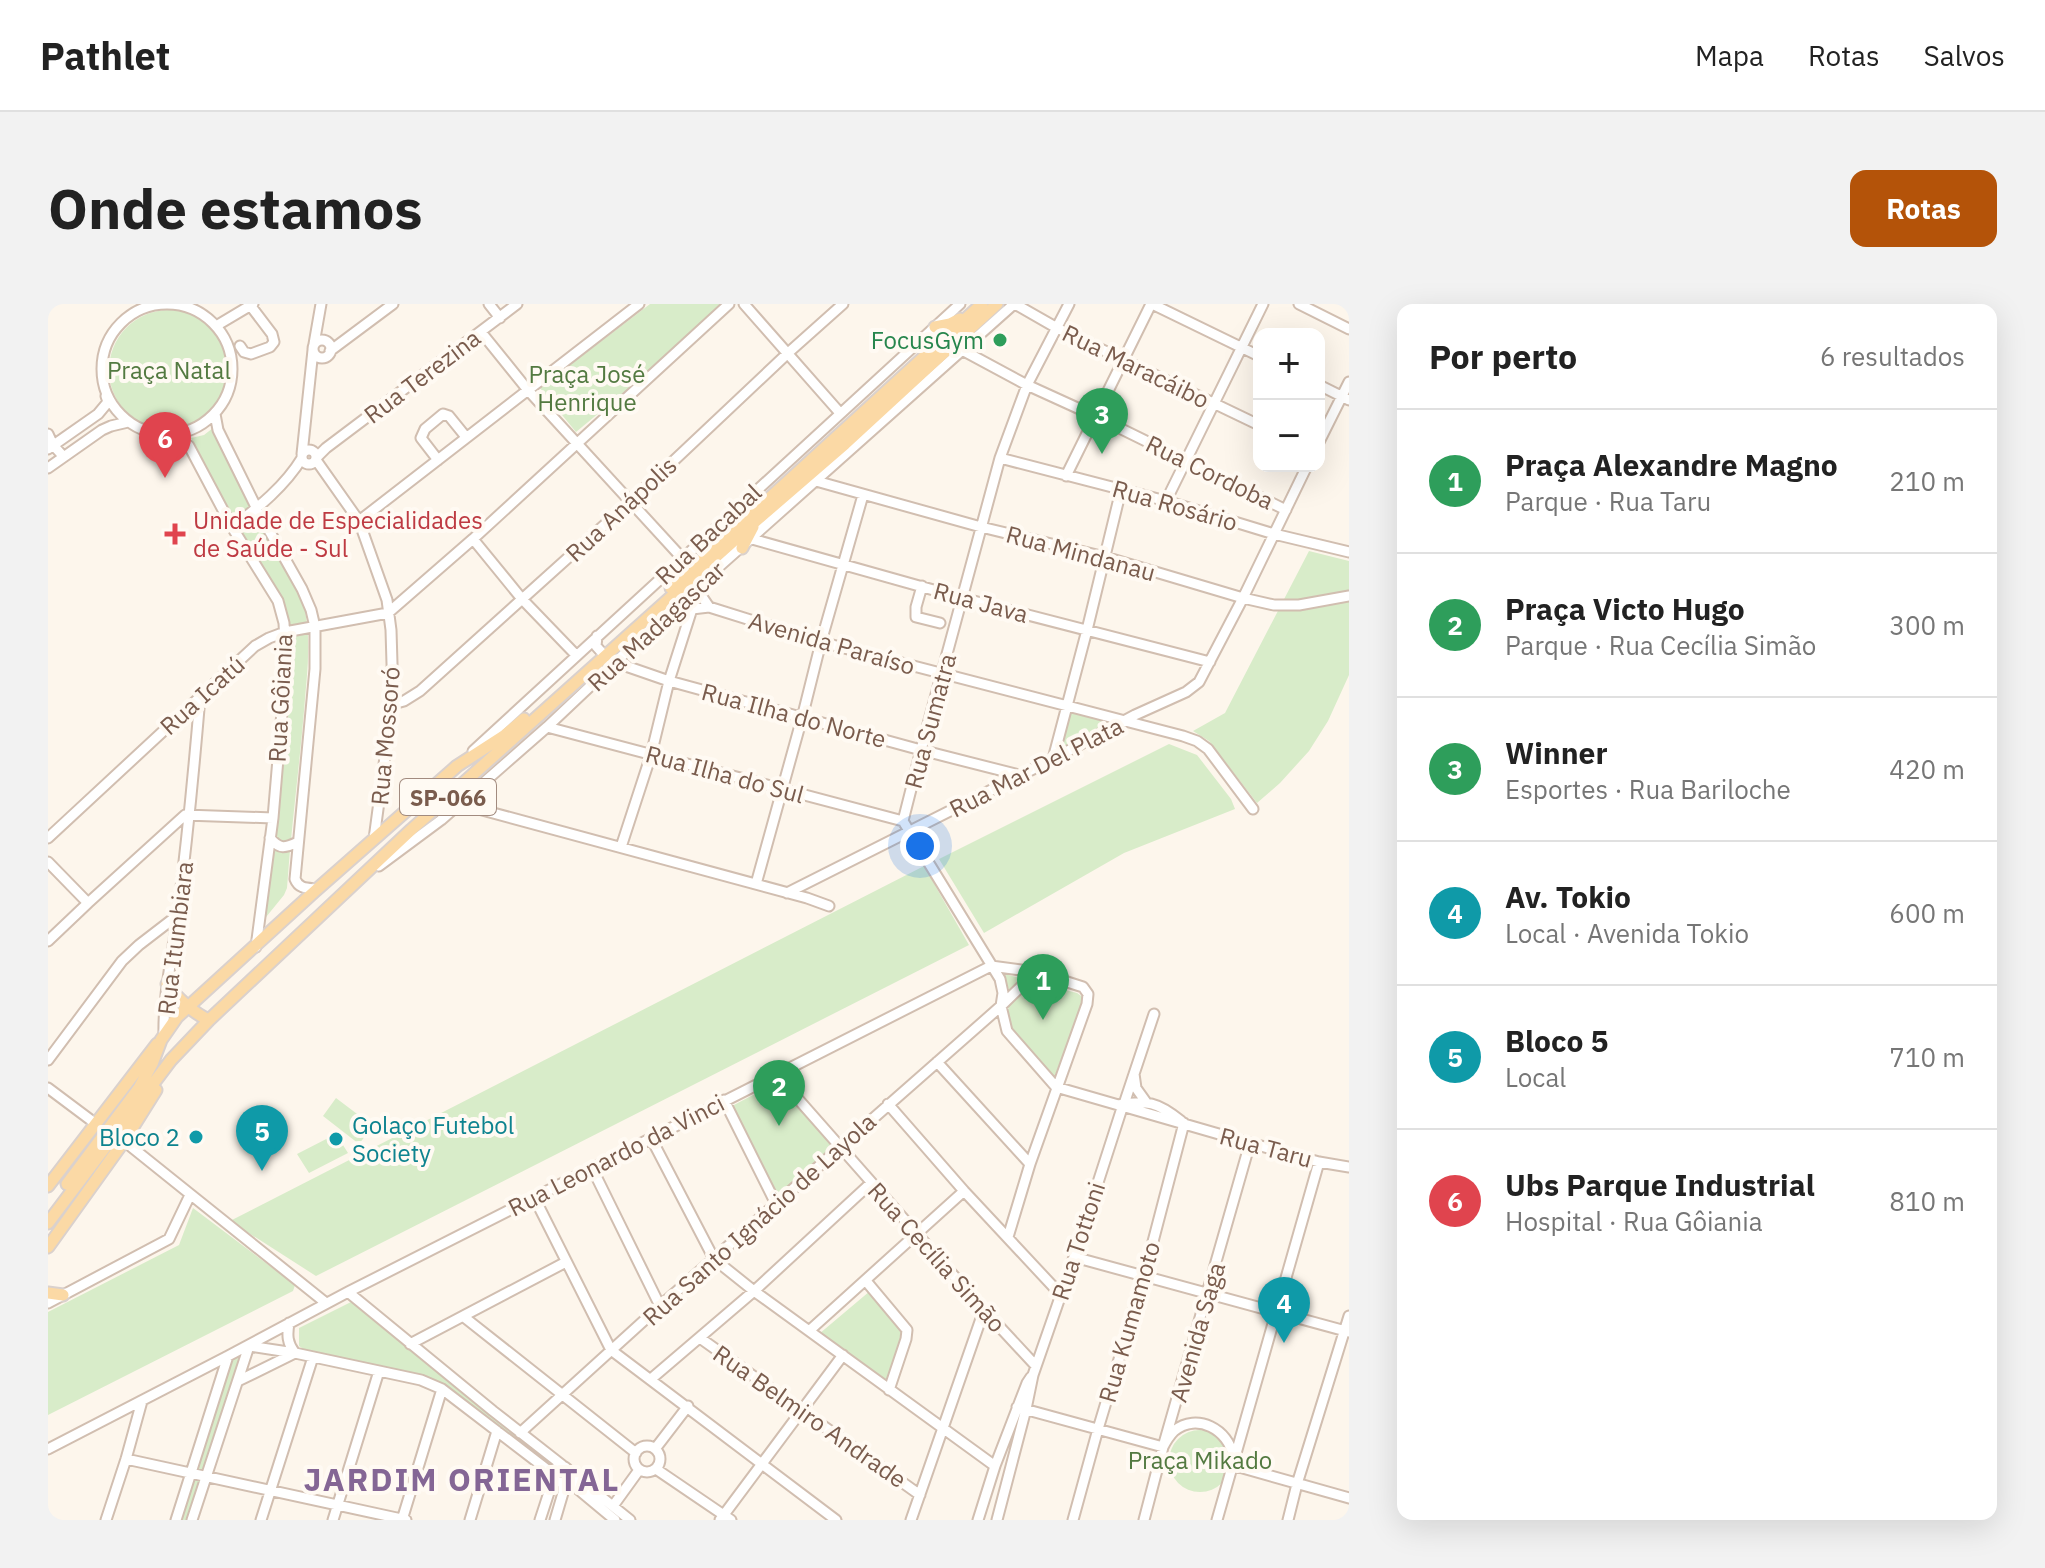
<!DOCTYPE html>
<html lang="pt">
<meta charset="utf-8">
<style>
body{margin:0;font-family:"IBM Plex Sans",sans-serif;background:#f2f2f2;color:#222}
.controls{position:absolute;right:24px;top:24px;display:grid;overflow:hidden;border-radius:16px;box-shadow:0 8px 32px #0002}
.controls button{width:72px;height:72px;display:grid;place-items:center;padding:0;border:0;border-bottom:2px solid #e0e0e0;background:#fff;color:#222;font:40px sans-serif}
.you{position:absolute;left:872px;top:542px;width:28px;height:28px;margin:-20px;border:6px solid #fff;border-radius:50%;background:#1a73e8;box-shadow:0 0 0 12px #1a73e833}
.badge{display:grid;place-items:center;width:52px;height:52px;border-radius:50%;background:#b45309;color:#fff;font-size:26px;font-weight:700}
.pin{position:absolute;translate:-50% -66px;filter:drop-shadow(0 2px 4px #0008)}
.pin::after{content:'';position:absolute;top:42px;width:28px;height:24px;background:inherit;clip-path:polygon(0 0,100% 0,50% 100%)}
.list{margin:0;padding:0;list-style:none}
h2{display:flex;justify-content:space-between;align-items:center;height:104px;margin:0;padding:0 32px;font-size:34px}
h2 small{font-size:26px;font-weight:400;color:#767676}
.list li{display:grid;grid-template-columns:52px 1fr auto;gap:24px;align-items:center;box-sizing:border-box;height:144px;padding:0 32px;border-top:2px solid #e0e0e0}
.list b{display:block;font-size:30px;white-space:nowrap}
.list p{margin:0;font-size:26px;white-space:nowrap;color:#767676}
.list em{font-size:26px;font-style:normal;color:#767676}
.map{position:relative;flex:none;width:1301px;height:1216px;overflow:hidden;border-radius:16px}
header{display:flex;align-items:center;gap:48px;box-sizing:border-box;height:112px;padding:0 40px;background:#fff;border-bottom:2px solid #e0e0e0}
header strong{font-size:38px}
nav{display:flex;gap:44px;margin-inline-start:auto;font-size:28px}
.intro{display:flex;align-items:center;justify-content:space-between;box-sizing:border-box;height:192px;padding:0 48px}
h1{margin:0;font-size:56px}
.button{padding:20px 36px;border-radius:16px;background:#b45309;color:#fff;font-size:28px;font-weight:700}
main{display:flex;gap:48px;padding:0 48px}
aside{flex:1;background:#fff;border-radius:16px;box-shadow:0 8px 32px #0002}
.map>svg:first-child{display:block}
</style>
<header>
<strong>Pathlet</strong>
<nav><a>Mapa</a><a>Rotas</a><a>Salvos</a></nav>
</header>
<div class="intro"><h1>Onde estamos</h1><a class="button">Rotas</a></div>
<main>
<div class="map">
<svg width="1301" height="1216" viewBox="0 0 1301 1216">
<rect width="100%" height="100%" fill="#fdf6ec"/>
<path fill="#d8ecc9" d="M 602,0 L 675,0 L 604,65 L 528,128 L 492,84 Z
M61 66a60 60 0 1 1 120 0a60 60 0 1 1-120 0Z
M 165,124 L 251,286 C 266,326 259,366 256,407 C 251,466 243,525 239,584 L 236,591 L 214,618 L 243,351 L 242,326 L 234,295 L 186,217 L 143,134 L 156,131 Z
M 1261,247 L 1301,257 L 1301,371 L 1280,417 L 1261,447 L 1232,479 L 1209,499 L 1161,437 L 1145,427 L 1177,409 Z
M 1021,406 L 1055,413 L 1060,417 L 1059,421 L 1013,445 L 1011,443 Z
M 1121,440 L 1149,451 L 1183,495 L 1187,505 L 1076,549 L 936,629 L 891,555 Z
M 876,562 L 921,641 L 268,972 L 182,917 Z
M 953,669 L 1029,689 L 1036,694 L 1006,774 L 963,725 L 960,707 L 962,688 Z
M 730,778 L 785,842 L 731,893 L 684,802 Z
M 288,794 L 325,822 L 311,840 L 275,812 Z
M 288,830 L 300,849 L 261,869 L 249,850 Z
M 145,904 L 247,981 L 245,987 L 0,1111 L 0,1008 L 131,941 Z
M 822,987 L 854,1026 L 856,1031 L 839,1080 L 771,1030 Z
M 307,996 L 506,1160 L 502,1165 L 375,1074 L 257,1046 L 251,1042 L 251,1024 Z
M 196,1049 L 140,1216 L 133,1216 L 184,1055 Z
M1121 1157a31 31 0 1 1 62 0a31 31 0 1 1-62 0Z"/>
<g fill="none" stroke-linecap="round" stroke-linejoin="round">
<g stroke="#d1beb0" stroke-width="13">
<path id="minor" d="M 441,0 L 452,14
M 696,0 L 792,109
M 967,0 L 1009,24 L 1211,121
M 1021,0 L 979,81 L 952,154 L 873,446 L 855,517 L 952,675 L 955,689 L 953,702 L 959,727 L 1008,783 L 1202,839 L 1271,858 L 1301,863
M 1104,0 L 1211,52
M 1251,0 L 1301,25
M54 65a65 65 0 1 1 130 0a65 65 0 1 1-130 0Z
M 168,22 L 205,0
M 433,28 L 479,85 L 634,254 L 648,284 L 661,303
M265 45a9 9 0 1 1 18 0a9 9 0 1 1-18 0Z
M 266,40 L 273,0
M 192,42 L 196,48 L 203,50 L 222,43 L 226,38 L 224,30 L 202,1
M 914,46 L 979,81 L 1047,112 L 1238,206
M 282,47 L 345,0
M 1271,81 L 1301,96
M 167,110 L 170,126 L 209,205 L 254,285 L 263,306 L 267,323 L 267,365 L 247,575 C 251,585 259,584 269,585
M 0,130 L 5,141 L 15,152
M 124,130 L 141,142 L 184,223 L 230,297 L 236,319 L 238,360 L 225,514 L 208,643
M 1271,138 L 1301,78
M 0,145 L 50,110 L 60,98 L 58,92
M254 153a7 7 0 1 1 14 0a7 7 0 1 1-14 0Z
M 254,150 L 265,46
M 268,154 L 278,144 L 469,0
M 952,154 L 1118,197 L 1226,230 L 1301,248
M 268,156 L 311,217 L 339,296 L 343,326 L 345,393 L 326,535
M 390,156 L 373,134 L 377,125 L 395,110 L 401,112 L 418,133
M 0,164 L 54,126 L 63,122 L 80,118
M 1018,172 L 1103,0
M 768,177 L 933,223 L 1057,253 L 1195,294 L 1226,301 L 1251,301 L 1301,292
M 1118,197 L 1215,0
M 311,217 L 591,0
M 184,223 C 210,204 237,182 254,154
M 425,235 L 474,295 L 528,351
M 704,235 L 914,294 L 1162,358
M 874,282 L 868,303 L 868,313 L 892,319
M 628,301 L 644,305 L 661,303 L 773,338 L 1135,432 L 1149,437 L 1160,445 L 1205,505
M 549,332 L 548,342 L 557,352 L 569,359 L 621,377 L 873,446 L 971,471
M 345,400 L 356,397 L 372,387 L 582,198 L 740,49 L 795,0
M 499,423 L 855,517
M 425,447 L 912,0
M 1005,455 L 1039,326 L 1073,186
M 412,500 L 759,594 L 781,602
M 0,534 L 207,342 L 221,334 L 237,328 L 340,309 L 425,235 L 681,0
M 222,534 C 232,546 237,544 250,538
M 573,543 L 603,451 L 621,377 L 644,305
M 0,558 L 40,599
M 331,562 L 393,516 L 499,423 L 628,301 L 966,0
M 708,580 L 754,414 L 773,338 L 815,191
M 739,589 L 1005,455 L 1087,411 L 1138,388 L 1151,378 L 1195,294 L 1259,162
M 0,637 L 40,599 L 137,511 L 225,514
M 943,662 L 988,668
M 116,731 C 115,690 125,649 130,608 C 139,537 146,465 152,393
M 0,756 L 74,657 L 91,641 L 130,611
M 889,758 L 982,860
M 728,770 L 936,1006 L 988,1062
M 1086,770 L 1088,784 L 1098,798
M 0,784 L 48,820
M 676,796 L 728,900
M 840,800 L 916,887 L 1013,991
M 1076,800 L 1106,710
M 1070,801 C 1099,796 1110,798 1133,817
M 603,834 L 666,955 L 706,987 L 947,1162
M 76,837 L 278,999
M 544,864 L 612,1002
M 486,893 L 563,1046 L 788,1216
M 1026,953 L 1301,1028
M 818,977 L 859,1026 L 858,1035 L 841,1086
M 300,988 L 445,1107 L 514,1161
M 0,999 L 121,935 L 142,891
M 416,1013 L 588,1149
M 762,1026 L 916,887
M 652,1034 L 872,1191
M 362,1040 L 518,958
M 201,1042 L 247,1049 L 373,1076 L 394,1085 L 505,1170
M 603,1075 L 706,987 L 823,879
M 190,1077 L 247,1049 C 239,1039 239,1031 241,1019
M 969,1103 L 1115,1143 C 1118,1137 1122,1131 1126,1127 C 1149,1108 1181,1126 1185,1152
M 472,1129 L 612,1002 L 953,702 L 988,668 L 1035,683 L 1040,690 L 1039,700 L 982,860 L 960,933
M586 1155a13 13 0 1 1 26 0a13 13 0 1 1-26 0Z
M 0,1145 L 180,1052 L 300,988 L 943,662
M 607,1145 L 640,1102
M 78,1155 L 358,1216
M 1184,1161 L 1301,1194
M505 1170a8 8 0 1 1 16 0a8 8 0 1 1-16 0Z
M 608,1165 L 683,1216
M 521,1167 L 582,1216
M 519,1176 L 567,1216
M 565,1202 L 591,1166
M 58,1216 L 78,1155 L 94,1097
M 128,1216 L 180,1052
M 144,1216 L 201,1042
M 213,1216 L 265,1053
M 285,1216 L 331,1067
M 354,1216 L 394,1085
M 422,1216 L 449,1127
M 492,1216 L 506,1173
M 507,1216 L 515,1189 L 515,1178
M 672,1216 L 795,1051
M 863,1216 L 936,1006
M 930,1216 L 947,1162 L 979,1079 L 983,1073
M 949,1216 L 978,1105 L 985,1071 L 1026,953 L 1074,804
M 1025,1216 L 1050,1125 L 1096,972 L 1136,819
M 1096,1216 L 1115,1143 L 1202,839
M 1169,1216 L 1271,858
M 1240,1216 L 1249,1180 L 1301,1012"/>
</g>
<g stroke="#dad1cd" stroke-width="15">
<path id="major" d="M 887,23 L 902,20 L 912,15
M 694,244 L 705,223
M 623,284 L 934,0
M 119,680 C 127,693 147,710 161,716
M 19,880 L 91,784 L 104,760 L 113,736 L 129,713 L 267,587 L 409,462 L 457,431 L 476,415
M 0,882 L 109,740
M 0,919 L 123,756 L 161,716 L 363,526 L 708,217 L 797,140 L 949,0
M 0,943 L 76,837 L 108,786
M 0,989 L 15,991"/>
</g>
<use href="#minor" stroke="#fff" stroke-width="9"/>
<use href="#major" stroke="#fbd9a5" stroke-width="11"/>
</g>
<circle fill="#2e9e5b" stroke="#fffaf3" stroke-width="3" cx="952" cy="36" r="8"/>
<path fill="#e0444e" stroke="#fffaf3" stroke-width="3" d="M123 218h8v8h8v8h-8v8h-8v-8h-8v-8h8z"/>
<g fill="#0f9aa8" stroke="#fffaf3" stroke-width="3">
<circle cx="148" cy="833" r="8"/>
<circle cx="288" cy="835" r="8"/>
</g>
<g text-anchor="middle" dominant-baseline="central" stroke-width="8" stroke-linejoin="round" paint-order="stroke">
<rect fill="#fffaf3" stroke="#a28b7f" stroke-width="2" x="352" y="475" width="96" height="36" rx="6"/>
<g font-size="22" font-weight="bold" fill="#7a5c4d">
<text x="400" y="493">SP-066</text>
</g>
<g font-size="24" fill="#27864d" stroke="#fffaf3" text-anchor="end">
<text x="936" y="36">FocusGym</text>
</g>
<g font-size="24" fill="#7a5c4d" stroke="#fffaf3">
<text transform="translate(1088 62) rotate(26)">Rua Maracáibo</text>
<text transform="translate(374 72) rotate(-37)">Rua Terezina</text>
<text transform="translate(1162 168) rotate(26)">Rua Cordoba</text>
<text transform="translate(1127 201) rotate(16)">Rua Rosário</text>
<text transform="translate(573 205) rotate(-43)">Rua Anápolis</text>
<text transform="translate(660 230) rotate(-43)">Rua Bacabal</text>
<text transform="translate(1033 249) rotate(15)">Rua Mindanau</text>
<text transform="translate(933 298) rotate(15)">Rua Java</text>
<text transform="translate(608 322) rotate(-43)">Rua Madagascar</text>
<text transform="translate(784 339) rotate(16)">Avenida Paraíso</text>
<text transform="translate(154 391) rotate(-42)">Rua Icatú</text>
<text transform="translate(232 394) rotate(-87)">Rua Gôiania</text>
<text transform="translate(746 411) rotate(15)">Rua Ilha do Norte</text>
<text transform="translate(882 417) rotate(-75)">Rua Sumatra</text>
<text transform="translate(337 432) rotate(-85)">Rua Mossoró</text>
<text transform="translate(988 463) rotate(-27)">Rua Mar Del Plata</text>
<text transform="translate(677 470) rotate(15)">Rua Ilha do Sul</text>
<text transform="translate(127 634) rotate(-83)">Rua Itumbiara</text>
<text transform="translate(1218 843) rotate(15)">Rua Taru</text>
<text transform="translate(568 851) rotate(-27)">Rua Leonardo da Vinci</text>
<text transform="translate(711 915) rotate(-42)">Rua Santo Ignácio de Layola</text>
<text transform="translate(1030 937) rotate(-72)">Rua Tottoni</text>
<text transform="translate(889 953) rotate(48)">Rua Cecília Simão</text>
<text transform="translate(1081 1018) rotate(-74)">Rua Kumamoto</text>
<text transform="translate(1149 1028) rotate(-74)">Avenida Saga</text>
<text transform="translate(762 1112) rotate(35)">Rua Belmiro Andrade</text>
</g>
<g font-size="24" fill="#537a41" stroke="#fffaf3">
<text x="121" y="66">Praça Natal</text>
<text x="539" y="70">Praça José<tspan x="539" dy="28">Henrique</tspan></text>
<text x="1152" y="1156">Praça Mikado</text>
</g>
<g font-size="24" fill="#be3a42" stroke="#fffaf3" text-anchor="start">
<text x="145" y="216">Unidade de Especialidades<tspan x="145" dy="28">de Saúde - Sul</tspan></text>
</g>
<g font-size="24" fill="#0d838f" stroke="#fffaf3" text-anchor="start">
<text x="304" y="821">Golaço Futebol<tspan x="304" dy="28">Society</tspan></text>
<text x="132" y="833" text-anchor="end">Bloco 2</text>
</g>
<g font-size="32" font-weight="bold" letter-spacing="2" fill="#846695" stroke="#fffaf3">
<text x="414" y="1175">JARDIM ORIENTAL</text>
</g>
</g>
</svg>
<div class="controls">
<button>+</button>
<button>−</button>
</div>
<div class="you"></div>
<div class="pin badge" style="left:995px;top:716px;background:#2e9e5b">1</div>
<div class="pin badge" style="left:731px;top:822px;background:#2e9e5b">2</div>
<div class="pin badge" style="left:1054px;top:150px;background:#2e9e5b">3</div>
<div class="pin badge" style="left:1236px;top:1039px;background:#0f9aa8">4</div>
<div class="pin badge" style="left:214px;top:867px;background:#0f9aa8">5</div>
<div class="pin badge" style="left:117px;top:174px;background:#e0444e">6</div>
</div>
<aside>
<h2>Por perto<small>6 resultados</small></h2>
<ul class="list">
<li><span class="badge" style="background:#2e9e5b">1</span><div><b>Praça Alexandre Magno</b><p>Parque · Rua Taru</p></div><em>210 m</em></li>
<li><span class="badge" style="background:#2e9e5b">2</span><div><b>Praça Victo Hugo</b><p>Parque · Rua Cecília Simão</p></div><em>300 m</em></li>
<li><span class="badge" style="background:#2e9e5b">3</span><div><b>Winner</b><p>Esportes · Rua Bariloche</p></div><em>420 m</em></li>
<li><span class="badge" style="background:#0f9aa8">4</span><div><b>Av. Tokio</b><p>Local · Avenida Tokio</p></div><em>600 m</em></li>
<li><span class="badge" style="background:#0f9aa8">5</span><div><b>Bloco 5</b><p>Local</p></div><em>710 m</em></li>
<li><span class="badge" style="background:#e0444e">6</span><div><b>Ubs Parque Industrial</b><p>Hospital · Rua Gôiania</p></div><em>810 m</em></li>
</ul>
</aside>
</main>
